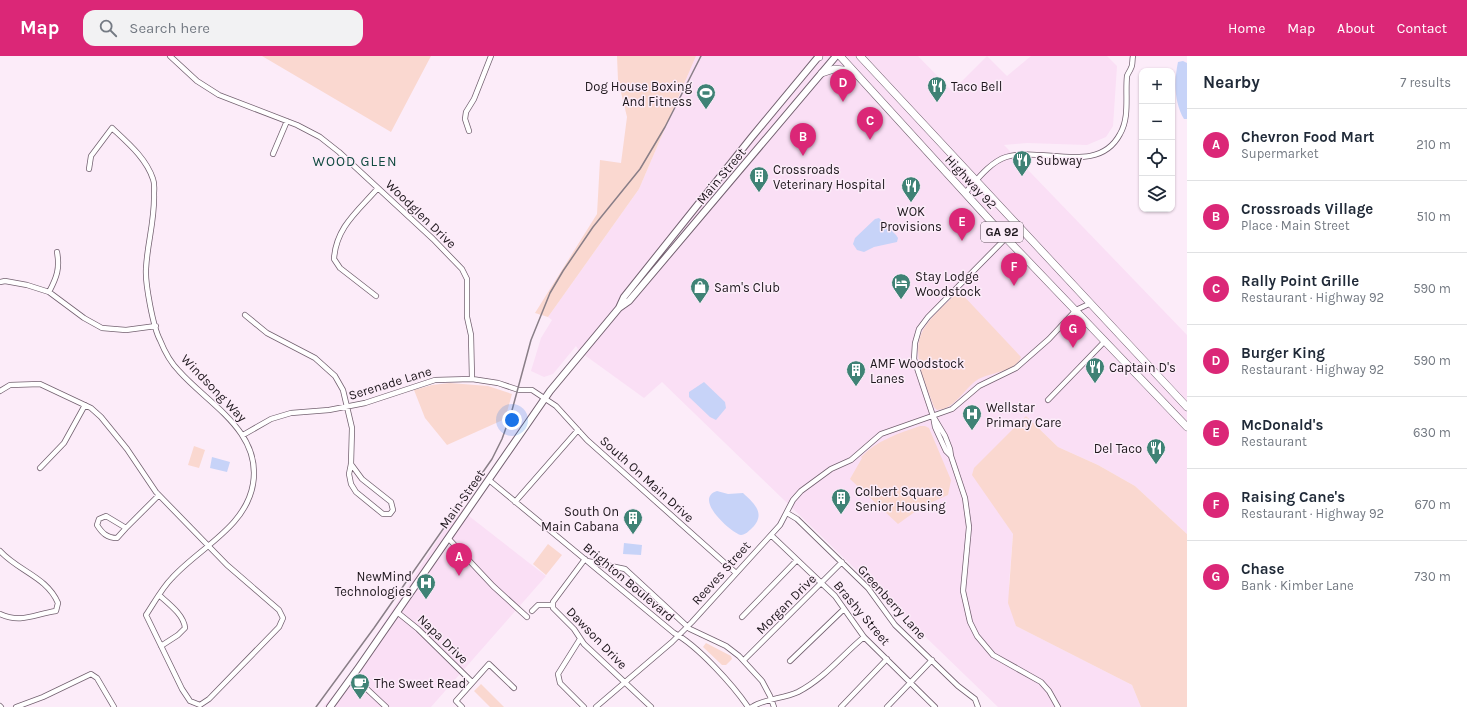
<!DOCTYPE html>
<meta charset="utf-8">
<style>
body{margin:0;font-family:Karla,sans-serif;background:#f2f2f3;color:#1f2937}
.controls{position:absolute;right:12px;top:12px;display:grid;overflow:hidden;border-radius:8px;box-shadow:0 1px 3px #0004}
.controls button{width:36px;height:36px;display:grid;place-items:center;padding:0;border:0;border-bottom:1px solid #e0e1e3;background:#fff;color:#1f2937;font:20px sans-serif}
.you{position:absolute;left:512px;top:364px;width:14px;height:14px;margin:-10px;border:3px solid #fff;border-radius:50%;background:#1a73e8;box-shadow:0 0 0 6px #1a73e833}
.badge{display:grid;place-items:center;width:26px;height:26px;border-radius:50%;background:#db2777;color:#fff;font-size:13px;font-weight:700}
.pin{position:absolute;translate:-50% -33px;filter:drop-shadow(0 1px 2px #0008)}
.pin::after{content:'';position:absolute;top:21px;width:14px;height:12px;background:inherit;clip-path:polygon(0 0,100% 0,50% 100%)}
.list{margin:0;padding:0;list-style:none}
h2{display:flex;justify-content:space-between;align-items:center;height:52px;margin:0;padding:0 16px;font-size:17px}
h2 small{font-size:13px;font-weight:400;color:#747a83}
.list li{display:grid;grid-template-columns:26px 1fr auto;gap:12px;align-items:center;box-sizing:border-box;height:72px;padding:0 16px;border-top:1px solid #e0e1e3}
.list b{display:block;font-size:15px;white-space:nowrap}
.list p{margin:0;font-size:13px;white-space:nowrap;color:#747a83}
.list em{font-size:13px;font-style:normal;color:#747a83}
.icon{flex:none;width:22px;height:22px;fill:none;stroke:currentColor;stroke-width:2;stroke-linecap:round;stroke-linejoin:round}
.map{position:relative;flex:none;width:1187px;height:651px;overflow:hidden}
header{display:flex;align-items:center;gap:24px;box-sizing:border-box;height:56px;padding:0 20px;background:#db2777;color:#fff}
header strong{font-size:19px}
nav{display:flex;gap:22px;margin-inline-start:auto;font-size:14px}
.search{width:280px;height:36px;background:#f2f2f3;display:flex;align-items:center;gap:10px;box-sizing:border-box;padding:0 14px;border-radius:12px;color:#747a83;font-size:15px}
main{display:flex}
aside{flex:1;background:#fff}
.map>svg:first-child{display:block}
</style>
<header>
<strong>Map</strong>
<div class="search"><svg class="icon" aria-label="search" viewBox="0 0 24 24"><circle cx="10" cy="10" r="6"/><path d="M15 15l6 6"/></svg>Search here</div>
<nav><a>Home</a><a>Map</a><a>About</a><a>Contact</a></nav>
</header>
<main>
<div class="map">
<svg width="1187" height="651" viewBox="0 0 1187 651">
<rect width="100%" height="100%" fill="#fcecf9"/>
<path fill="#fadff5" d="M 696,0 L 918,0 L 952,35 L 987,0 L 1007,20 L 1031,0 L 1107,0 L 1117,10 L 1113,70 L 1106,81 L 1087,89 L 1027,87 L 1004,89 L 1187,279 L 1187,478 L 1135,430 L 1098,409 L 1058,391 L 1026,360 L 994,449 L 1013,478 L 1009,528 L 1016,570 L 1132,629 L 1141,651 L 998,651 L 662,326 L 644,342 L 579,295 L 576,290 L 553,318 L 544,321 L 531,315 L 541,282 L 552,264 L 548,261 L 639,133 Z
M 463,451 L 469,460 L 546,520 L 431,651 L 323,651 L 349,621 L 444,474 Z"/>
<path fill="#fad8d0" d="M 262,0 L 431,0 L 391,76 Z
M 617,0 L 696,0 L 639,133 L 548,261 L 535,257 L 597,158 L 600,104 L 621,107 L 627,61 L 618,24 Z
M 960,236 L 1021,301 C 1016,316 989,316 977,324 C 964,333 955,353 937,354 L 934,351 C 926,328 910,298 923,274 C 931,260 946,248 957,237 Z
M 450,327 L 488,330 L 512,338 L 505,363 L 447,389 L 425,362 L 414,334 L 432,329 Z
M 1026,360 L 1058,391 L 1098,409 L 1135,430 L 1187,478 L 1187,651 L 1141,651 L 1132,629 L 1016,570 L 1008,547 L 1013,478 L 972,419 L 974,412 Z
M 920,370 L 925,370 L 929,372 L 951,424 L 948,439 L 923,450 L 898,468 L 850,423 L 862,402 L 861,401 C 878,384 897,378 920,370 Z
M 194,390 L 205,394 L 199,412 L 188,409 Z
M 548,488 L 562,499 L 546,519 L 533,508 Z
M 706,587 L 731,600 L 732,603 L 726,609 L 722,609 L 703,591 Z
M 481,628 L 504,651 L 490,651 L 474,635 Z"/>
<path fill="#c7d3f8" d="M 1183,5 L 1187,7 L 1187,63 L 1184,63 C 1174,46 1174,25 1178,6 Z
M 879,162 L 896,179 L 898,182 L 897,186 L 874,191 L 864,196 L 857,194 L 853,188 L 855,182 L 875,163 Z
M 704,326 L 725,346 L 726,352 L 716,364 L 710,361 L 689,341 L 689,336 Z
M 212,401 L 230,406 L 227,416 L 210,412 Z
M 717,435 L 728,438 L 743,437 C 755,448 766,458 752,472 C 749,475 745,479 741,479 C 733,478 692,443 717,435 Z
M 624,487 L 642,489 L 641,499 L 623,498 Z"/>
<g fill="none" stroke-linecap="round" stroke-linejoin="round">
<g stroke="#736170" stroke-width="6">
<path id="street" d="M 170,0 L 197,25 L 219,39 L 297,69 L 320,81 L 339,96 L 433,183 L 462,213 L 467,223 L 467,261 L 471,279 L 472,323
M 469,75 L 465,63 L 466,56 L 474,43 L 491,0
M 273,98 L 287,65
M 965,137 C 976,125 990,106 1006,101 C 1042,90 1098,120 1120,78 C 1130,61 1125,39 1127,20 C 1128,17 1130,15 1131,12 C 1133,9 1132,4 1133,0
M 0,226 L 5,225 L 27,229 L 49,236 L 84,262 L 102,272 L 126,274 L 156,270
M 49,236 C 57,221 60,212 57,196
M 376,240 L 340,212 L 334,203 C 336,171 358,155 378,132
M 245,259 L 267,277 L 315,302 L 335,320 L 343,334 L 352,372 L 351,408 L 349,418 L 351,428 L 356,436 L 383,458 L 390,458 L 393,454 L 391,446 L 362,423 L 351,408
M 0,335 L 10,329 L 40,328 L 91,352 L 101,361 L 127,393 L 156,436 L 227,509 L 279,554 L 283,562 L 279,571 L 209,643 L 200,649 L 190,645 L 182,633 L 146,559 C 154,547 162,532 172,522 C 199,492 246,471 253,428 C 262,375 208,348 179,315 C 171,307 164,294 160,284 C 153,271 145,227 146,213 C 147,188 155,164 154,138 C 154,134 155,128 153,123 C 146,102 128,87 112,72 L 91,100 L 89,113
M 1048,344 L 1105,285
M 933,360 L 945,380 L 950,393 L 951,400 L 965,442 L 969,471 L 963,535 L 970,566 L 977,580 L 993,599 L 1041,626 L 1049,635 L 1058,651
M 243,379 L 271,363 L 291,357 L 329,354 L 365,347 L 435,324 L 472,323 L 498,327 L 519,334 L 532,334 L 556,350 L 587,384 L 736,517
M 951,400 L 946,395 L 935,371 L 933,360 L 914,303 L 915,287 L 919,273 L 928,261 L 1006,182
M 40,412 L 64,387 L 85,349
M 489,424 L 674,577 C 698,590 733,629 748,651
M 515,446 L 578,374
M 787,457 L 797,463 L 868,532 L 895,569 L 958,630 L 975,643 L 978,651
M 126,472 L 117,482 C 107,482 102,477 97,469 L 99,463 L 106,460 L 126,472 L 159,439
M 771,479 L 835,540 L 864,581 L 935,651
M 448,482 L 493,530 L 527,561
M 0,495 C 18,515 47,521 58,547 L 56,555 C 35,558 21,568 0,558
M 585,503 L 553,546 L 553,552 L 574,573 L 584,588 L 651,651
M 587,505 L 625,513 L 690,573 L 726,590 L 739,600 L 762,625 L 770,640 L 774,651
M 159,539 C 169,548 184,559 185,572 L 178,579 L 161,590
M 532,555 L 538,549 L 552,549
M 397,556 L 418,573 L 472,626
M 742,561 L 797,504
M 580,583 L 558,618 L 560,627 L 584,651
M 744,604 L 842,506
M 790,605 L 844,553
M 353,620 L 386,651
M 0,650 L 1,651
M 16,651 L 43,641 L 91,618 L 97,622 L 114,651
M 462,651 L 456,645 L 489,608 L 514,632
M 596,651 L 672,586 L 692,566 L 780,469 L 793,444 L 801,435 L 831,413 L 851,404 L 881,378 L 952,353 L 979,330 L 1016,312 L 1049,283 L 1076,254 L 1089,248
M 752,651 C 766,642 783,643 798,636 C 825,622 842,599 864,581
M 841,651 L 887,603
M 887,651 L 932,604"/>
</g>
<g stroke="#736170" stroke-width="8">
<path id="secondary" d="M 619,252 L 629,245 L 836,0
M 330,651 L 359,611 L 550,335 L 619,252 L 624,241 L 751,82 L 819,0"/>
</g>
<g stroke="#736170" stroke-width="8">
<path id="primary" d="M 840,0 L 1006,182 L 1187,371
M 860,0 L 1187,351
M 819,1 L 819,0
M 822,17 L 834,13 L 853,15"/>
</g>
<use href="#street" stroke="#fff" stroke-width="4.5"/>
<use href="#secondary" stroke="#fff" stroke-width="6"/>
<use href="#primary" stroke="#fff" stroke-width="7"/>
<path stroke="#897e87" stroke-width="1.5" d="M 316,651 L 374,572 L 492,403 L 502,383 L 511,358 L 531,284 L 550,237 L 563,215 L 593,171 L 640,113 L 665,71 L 701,0"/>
</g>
<defs>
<g id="restaurant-pin" transform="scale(1)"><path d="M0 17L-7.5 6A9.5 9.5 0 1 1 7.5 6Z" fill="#3f8275" stroke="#fcecf9"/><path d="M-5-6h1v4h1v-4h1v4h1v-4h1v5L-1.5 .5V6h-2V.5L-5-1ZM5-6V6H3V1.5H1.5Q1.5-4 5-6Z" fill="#fff"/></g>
<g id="stadium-pin" transform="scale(1)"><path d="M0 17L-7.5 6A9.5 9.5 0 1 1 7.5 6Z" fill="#3f8275" stroke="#fcecf9"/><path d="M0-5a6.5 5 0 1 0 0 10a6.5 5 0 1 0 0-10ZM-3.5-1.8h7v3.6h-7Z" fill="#fff"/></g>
<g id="building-pin" transform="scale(1)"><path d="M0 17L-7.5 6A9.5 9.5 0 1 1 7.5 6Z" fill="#3f8275" stroke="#fcecf9"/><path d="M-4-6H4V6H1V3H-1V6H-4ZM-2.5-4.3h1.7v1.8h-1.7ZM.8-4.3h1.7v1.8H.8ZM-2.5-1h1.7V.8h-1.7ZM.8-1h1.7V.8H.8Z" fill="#fff"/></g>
<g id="hotel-pin" transform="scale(1)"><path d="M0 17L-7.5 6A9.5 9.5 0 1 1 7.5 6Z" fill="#3f8275" stroke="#fcecf9"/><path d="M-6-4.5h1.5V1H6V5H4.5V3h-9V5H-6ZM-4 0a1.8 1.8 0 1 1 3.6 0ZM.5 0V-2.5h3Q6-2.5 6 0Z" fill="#fff"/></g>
<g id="shop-pin" transform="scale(1)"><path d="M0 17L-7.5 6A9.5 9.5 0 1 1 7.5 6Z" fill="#3f8275" stroke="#fcecf9"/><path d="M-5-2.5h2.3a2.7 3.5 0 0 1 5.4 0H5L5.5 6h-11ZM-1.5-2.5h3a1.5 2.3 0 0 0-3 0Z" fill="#fff"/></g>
<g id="hospital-pin" transform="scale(1)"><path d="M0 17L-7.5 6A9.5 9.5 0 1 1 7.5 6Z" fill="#3f8275" stroke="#fcecf9"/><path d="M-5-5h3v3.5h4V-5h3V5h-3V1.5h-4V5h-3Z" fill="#fff"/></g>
<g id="cafe-pin" transform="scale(1)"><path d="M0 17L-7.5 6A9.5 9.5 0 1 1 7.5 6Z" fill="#3f8275" stroke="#fcecf9"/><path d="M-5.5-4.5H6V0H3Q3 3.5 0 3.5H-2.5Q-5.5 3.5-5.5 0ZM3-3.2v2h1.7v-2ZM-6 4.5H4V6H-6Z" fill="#fff"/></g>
</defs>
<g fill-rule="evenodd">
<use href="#restaurant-pin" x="937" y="30"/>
<use href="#stadium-pin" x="706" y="37"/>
<use href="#restaurant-pin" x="1022" y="104"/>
<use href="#building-pin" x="759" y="120"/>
<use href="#restaurant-pin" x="911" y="130"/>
<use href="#hotel-pin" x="901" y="227"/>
<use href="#shop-pin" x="700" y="231"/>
<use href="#restaurant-pin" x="1095" y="311"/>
<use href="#building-pin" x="856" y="314"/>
<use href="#hospital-pin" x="972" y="358"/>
<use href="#restaurant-pin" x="1156" y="392"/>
<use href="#building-pin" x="841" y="442"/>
<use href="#building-pin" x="633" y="462"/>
<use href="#hospital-pin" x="426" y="527"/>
<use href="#cafe-pin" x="360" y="627"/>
</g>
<g text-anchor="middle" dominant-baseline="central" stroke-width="3" stroke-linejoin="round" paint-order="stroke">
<rect fill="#fcecf9" stroke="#61575f" stroke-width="1" x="981" y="166" width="42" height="20" rx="3"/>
<g font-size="12" font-weight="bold" fill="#1e171d">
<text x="1002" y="176">GA 92</text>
</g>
<g font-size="13" fill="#1e171d" stroke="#fcecf9" text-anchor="start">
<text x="692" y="30" text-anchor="end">Dog House Boxing<tspan x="692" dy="15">And Fitness</tspan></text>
<text x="951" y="30">Taco Bell</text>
<text x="1036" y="104">Subway</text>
<text x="773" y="113">Crossroads<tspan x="773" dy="15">Veterinary Hospital</tspan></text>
<text x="911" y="155" text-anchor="middle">WOK<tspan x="911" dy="15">Provisions</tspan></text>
<text x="915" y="220">Stay Lodge<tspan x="915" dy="15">Woodstock</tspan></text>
<text x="714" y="231">Sam's Club</text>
<text x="870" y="307">AMF Woodstock<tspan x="870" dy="15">Lanes</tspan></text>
<text x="1109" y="311">Captain D's</text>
<text x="986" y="351">Wellstar<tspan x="986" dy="15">Primary Care</tspan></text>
<text x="1142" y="392" text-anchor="end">Del Taco</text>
<text x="855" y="435">Colbert Square<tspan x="855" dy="15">Senior Housing</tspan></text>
<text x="619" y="455" text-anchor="end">South On<tspan x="619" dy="15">Main Cabana</tspan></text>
<text x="412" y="520" text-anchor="end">NewMind<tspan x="412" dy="15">Technologies</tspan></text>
<text x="374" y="627">The Sweet Read</text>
</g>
<g font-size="13" fill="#1e171d" stroke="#fcecf9">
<text transform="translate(721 120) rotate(-50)">Main Street</text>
<text transform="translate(971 126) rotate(47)">Highway 92</text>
<text transform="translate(421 158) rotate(44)">Woodglen Drive</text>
<text transform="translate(390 327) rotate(-17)">Serenade Lane</text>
<text transform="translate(214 332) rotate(46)">Windsong Way</text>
<text transform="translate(647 423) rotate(42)">South On Main Drive</text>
<text transform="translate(462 443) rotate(-55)">Main Street</text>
<text transform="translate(721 517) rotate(-48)">Reeves Street</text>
<text transform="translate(629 526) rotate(40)">Brighton Boulevard</text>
<text transform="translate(892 546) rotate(48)">Greenberry Lane</text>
<text transform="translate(786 548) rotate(-45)">Morgan Drive</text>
<text transform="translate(862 557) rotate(50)">Brashy Street</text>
<text transform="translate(597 582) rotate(46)">Dawson Drive</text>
<text transform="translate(443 583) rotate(44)">Napa Drive</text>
</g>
<g font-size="14" letter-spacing="1" fill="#114a40" stroke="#fcecf9">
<text x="355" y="105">WOOD GLEN</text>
</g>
</g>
</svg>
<div class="controls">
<button>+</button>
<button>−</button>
<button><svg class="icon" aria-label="locate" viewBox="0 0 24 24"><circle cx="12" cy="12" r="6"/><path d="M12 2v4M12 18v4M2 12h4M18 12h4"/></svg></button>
<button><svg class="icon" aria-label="layers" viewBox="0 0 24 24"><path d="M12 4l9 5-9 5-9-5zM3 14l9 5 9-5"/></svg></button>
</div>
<div class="you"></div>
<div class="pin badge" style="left:459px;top:520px">A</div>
<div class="pin badge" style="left:803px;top:100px">B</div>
<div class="pin badge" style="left:870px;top:84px">C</div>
<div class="pin badge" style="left:843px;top:46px">D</div>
<div class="pin badge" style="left:962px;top:185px">E</div>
<div class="pin badge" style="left:1014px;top:230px">F</div>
<div class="pin badge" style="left:1073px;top:292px">G</div>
</div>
<aside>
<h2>Nearby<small>7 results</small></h2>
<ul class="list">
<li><span class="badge">A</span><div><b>Chevron Food Mart</b><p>Supermarket</p></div><em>210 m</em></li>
<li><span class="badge">B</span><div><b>Crossroads Village</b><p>Place · Main Street</p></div><em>510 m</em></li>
<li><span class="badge">C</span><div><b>Rally Point Grille</b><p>Restaurant · Highway 92</p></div><em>590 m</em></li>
<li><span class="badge">D</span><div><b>Burger King</b><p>Restaurant · Highway 92</p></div><em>590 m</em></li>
<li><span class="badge">E</span><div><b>McDonald's</b><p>Restaurant</p></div><em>630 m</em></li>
<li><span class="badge">F</span><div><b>Raising Cane's</b><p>Restaurant · Highway 92</p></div><em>670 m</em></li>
<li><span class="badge">G</span><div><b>Chase</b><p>Bank · Kimber Lane</p></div><em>730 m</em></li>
</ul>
</aside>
</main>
